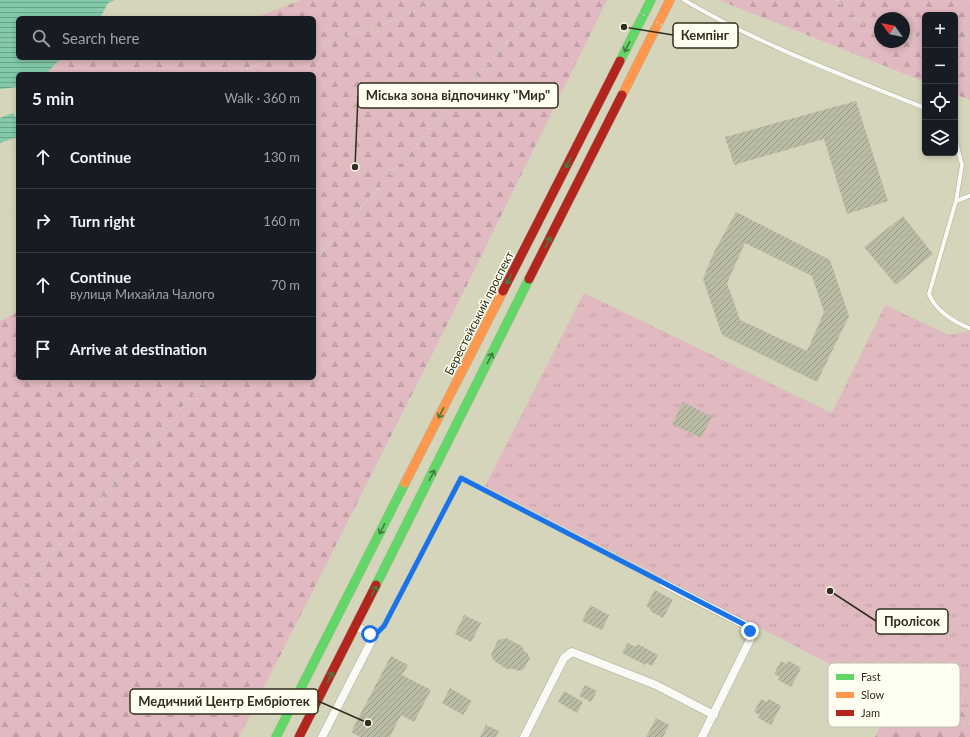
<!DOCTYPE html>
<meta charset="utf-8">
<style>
body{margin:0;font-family:Lato,sans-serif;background:#20242c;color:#f1f3f6}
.controls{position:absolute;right:12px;top:12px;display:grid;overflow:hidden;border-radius:6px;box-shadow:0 2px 6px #0003}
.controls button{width:36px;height:36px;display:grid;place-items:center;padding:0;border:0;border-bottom:1px solid #363941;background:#171b24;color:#f1f3f6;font:20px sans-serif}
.compass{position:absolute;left:874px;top:12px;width:36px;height:36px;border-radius:50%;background:#171b24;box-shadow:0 2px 6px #0003;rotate:303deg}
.stop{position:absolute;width:12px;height:12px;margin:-9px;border:3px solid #1a73e8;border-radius:50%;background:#fff}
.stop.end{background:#1a73e8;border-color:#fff;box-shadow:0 1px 4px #0008}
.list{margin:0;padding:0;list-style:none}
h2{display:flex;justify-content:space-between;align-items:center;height:52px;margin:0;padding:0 16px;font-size:17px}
h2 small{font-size:13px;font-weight:400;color:#9ea1a6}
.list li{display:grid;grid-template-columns:26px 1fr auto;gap:12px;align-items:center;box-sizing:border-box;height:64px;padding:0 16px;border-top:1px solid #363941}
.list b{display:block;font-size:15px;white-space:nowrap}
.list p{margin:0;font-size:13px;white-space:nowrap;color:#9ea1a6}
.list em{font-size:13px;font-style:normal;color:#9ea1a6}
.icon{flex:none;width:22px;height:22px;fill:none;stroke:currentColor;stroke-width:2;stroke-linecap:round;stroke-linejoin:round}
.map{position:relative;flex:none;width:970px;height:737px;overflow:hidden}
.search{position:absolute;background:#171b24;box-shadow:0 2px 6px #0003;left:16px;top:16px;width:300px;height:44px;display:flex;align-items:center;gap:10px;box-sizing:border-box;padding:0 14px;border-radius:6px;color:#9ea1a6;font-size:15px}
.panel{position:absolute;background:#171b24;box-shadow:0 2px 6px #0003;left:16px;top:72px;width:300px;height:308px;border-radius:6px}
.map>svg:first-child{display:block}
</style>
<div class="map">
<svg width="970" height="737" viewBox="0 0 970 737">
<defs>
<pattern id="grass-tufts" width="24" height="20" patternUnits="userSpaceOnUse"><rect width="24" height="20" fill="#e1b9c0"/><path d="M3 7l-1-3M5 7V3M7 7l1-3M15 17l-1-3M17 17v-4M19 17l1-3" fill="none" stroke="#c19fa4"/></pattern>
<pattern id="forest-firs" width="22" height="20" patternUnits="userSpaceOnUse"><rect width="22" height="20" fill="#e1b9c0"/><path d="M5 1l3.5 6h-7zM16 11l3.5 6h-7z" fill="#c19fa4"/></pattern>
<pattern id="water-rules" width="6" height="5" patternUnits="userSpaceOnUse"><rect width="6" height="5" fill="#83caab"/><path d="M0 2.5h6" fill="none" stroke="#6ca48a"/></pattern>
<pattern id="building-hatch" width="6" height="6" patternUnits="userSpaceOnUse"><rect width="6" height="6" fill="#bbbca6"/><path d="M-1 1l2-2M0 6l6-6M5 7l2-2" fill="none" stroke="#989986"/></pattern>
</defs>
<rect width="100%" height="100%" fill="#d4d5ba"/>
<path fill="url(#grass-tufts)" d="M 584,293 L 832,413 L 885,305 L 949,335 L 970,331 L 970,713 L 894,697 L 485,486 Z"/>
<path fill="url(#forest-firs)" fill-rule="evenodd" d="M 301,0 L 607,0 L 465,289 L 239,737 L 0,737 L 0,321 L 18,312 L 18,378 L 314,378 L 314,74 L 46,74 L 61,58 L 314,58 L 314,18 L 255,18 Z
M 719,0 L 970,0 L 970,100 L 955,94 L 955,15 L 925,15 L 925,82 ZM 880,18 L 904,18 L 904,42 L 880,42 Z
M 894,697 L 970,713 L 970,737 L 875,737 Z"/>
<path fill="url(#water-rules)" d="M 0,0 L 115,0 L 108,3 L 100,18 L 18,18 L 18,58 L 61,58 L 46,74 L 18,74 L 18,87 L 0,89 Z
M 13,113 L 18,122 L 18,137 L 0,143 L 0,118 Z"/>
<path fill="url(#building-hatch)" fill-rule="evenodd" d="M 856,101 L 888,201 L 847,214 L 824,139 L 734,165 L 725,137 Z
M 736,212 L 830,260 L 849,316 L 817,382 L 722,335 L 703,279 L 714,252 ZM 745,243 L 812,276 L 824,312 L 807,351 L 740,320 L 727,283 Z
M 903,216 L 933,254 L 896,285 L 864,247 Z
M 683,402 L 712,417 L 701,438 L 672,424 Z
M 655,590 L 673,600 L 663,618 L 650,611 L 651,609 L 646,606 Z
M 590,605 L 609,615 L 602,630 L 582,621 Z
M 464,615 L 481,623 L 471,642 L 455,634 Z
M 506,638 L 522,646 L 524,651 L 528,654 L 530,658 L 524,669 L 519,671 L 514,669 L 507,669 L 494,661 L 491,655 L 498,640 Z
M 628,643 L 636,647 L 638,644 L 658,655 L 652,666 L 646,663 L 645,665 L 622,653 Z
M 391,656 L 408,665 L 402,675 L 431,690 L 414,722 L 401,715 L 390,737 L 360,737 L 351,732 Z
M 781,661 L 787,664 L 789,661 L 801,668 L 791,687 L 778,680 L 780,677 L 774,674 Z
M 585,685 L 597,691 L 591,702 L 579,696 Z
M 450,688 L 472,701 L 463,715 L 442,703 Z
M 564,691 L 583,702 L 577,713 L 558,702 Z
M 761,699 L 767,702 L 769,699 L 781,706 L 771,725 L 758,718 L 760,715 L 754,712 Z
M 656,718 L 669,725 L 663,737 L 646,737 Z
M 486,725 L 499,731 L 496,737 L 480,737 Z"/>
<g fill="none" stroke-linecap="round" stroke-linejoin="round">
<g stroke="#abab96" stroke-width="5">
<path id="lane" d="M 684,0 C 760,45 843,75 925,108
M 955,138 L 962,165 L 956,201 L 929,294 C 935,310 955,323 970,328
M 956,201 L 970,196"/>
</g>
<g stroke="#abab96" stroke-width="9">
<path id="street" d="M 663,583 L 747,626 L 751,638 L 702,737
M 322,737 L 374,636 L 356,626
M 524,737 L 564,658 L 572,652 L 656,685 L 714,715"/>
</g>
<g stroke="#b7b7a9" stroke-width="10">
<path id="fast" d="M 620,61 L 651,0
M 376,585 L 529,279
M 276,737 L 405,483"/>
</g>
<g stroke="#b7b7a9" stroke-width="10">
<path id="slow" d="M 622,95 L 670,0
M 405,483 L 503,291"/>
</g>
<g stroke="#b7b7a9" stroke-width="10">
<path id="jam" d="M 529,279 L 622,95
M 503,291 L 620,61
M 299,737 L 376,585"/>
</g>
<path stroke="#d1d1c8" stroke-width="1.5" stroke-dasharray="2 3" stroke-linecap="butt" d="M 612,0 L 613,12 L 622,15 L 628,13 L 636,0
M 836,0 L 874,34 L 880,34
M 904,35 L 925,37
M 666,36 L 672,40
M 955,39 L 970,39
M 314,45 L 382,25 L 440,0
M 232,74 L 276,58
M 0,148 L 18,146
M 0,221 L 18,202
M 314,261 L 544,0
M 937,293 L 970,286
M 462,478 L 605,551 L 558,639 L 561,648
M 605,551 L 656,579
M 0,613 L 209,378
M 380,630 L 384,626 L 461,478 L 626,146 L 626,130 L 661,47
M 758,631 L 886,697 L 970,724"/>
<use href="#lane" stroke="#f9f9f5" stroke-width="4"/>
<use href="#street" stroke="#f9f9f5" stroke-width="8"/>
<use href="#fast" stroke="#63d668" stroke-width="9"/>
<use href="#slow" stroke="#ff974d" stroke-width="9"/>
<use href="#jam" stroke="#b3261e" stroke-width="9"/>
<path stroke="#d1d1c8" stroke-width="1.5" stroke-dasharray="2 3" stroke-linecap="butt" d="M 631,0 L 627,5 L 675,33 L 672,40"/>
</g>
<defs><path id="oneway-shaft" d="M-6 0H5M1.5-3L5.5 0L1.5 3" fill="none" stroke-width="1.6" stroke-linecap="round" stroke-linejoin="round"/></defs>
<g stroke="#467a3e">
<use href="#oneway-shaft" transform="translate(627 47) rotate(117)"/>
<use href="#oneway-shaft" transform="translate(568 163) rotate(117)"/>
<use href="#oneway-shaft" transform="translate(548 242) rotate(-63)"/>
<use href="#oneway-shaft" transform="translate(509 279) rotate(117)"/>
<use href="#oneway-shaft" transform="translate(490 358) rotate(-63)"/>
<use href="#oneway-shaft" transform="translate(441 413) rotate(117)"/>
<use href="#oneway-shaft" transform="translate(432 475) rotate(-63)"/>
<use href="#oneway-shaft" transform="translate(382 529) rotate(117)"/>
<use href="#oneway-shaft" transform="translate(374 591) rotate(-63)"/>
<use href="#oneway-shaft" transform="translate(330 677) rotate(-63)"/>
</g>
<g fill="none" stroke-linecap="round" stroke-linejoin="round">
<path stroke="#1a73e8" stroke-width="5" d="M 370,634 L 374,636 L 384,626 L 461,478 L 747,626 L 750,631"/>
</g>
<g text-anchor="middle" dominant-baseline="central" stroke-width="3" stroke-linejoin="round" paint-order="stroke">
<g font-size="12" fill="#2f2f1b" stroke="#fefff0">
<text transform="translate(479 313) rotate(-63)">Берестейський проспект</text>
</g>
</g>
<rect x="828" y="663" width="132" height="64" rx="6" fill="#fefff0" stroke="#c0c1b0" stroke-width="1"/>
<rect x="836" y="674" width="18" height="6" fill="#63d668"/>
<rect x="836" y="692" width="18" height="6" fill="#ff974d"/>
<rect x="836" y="710" width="18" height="6" fill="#b3261e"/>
<g font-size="11" fill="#2f2f1b">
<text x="861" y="681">Fast</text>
<text x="861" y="699">Slow</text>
<text x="861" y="717">Jam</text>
</g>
<path fill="none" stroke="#2f2f1b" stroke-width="1.5" d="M624 27L673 35M355 167L358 96M830 591L876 621M368 723L318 701"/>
<g fill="#2f2f1b" stroke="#fefff0" stroke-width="1.5">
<circle cx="624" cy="27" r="4"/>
<circle cx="355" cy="167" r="4"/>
<circle cx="830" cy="591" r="4"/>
<circle cx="368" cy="723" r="4"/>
</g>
<g fill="#fefff0" stroke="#2f2f1b" stroke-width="1.5">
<rect x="673" y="23" width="65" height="25" rx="4"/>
<rect x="358" y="83" width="200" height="25" rx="4"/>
<rect x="876" y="609" width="72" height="25" rx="4"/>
<rect x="130" y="689" width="188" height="25" rx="4"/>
</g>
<g font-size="13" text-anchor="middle" font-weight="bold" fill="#2f2f1b">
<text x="705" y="40">Кемпінг</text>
<text x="458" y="100">Міська зона відпочинку "Мир"</text>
<text x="912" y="626">Пролісок</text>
<text x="224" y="706">Медичний Центр Ембріотек</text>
</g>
</svg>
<div class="controls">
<button>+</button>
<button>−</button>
<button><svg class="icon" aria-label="locate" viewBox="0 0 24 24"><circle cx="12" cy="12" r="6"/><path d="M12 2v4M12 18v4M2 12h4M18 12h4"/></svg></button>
<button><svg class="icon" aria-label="layers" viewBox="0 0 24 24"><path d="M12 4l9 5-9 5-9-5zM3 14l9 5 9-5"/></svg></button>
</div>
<svg class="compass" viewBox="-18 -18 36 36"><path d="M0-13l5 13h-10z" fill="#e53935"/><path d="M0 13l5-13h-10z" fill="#9ea1a6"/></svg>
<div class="stop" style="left:370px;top:634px"></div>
<div class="stop end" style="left:750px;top:631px"></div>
<div class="search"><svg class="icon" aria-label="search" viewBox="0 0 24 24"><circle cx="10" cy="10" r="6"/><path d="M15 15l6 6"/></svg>Search here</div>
<section class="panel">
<h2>5 min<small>Walk · 360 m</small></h2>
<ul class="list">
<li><svg class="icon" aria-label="ahead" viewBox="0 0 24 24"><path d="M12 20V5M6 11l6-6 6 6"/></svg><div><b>Continue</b></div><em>130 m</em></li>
<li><svg class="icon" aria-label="right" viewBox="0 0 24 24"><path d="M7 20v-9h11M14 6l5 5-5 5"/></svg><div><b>Turn right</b></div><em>160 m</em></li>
<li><svg class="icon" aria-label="ahead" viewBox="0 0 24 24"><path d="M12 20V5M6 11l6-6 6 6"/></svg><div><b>Continue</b><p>вулиця Михайла Чалого</p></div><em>70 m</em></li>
<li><svg class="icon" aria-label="arrive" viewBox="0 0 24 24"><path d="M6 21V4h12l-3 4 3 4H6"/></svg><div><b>Arrive at destination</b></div></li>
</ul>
</section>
</div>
